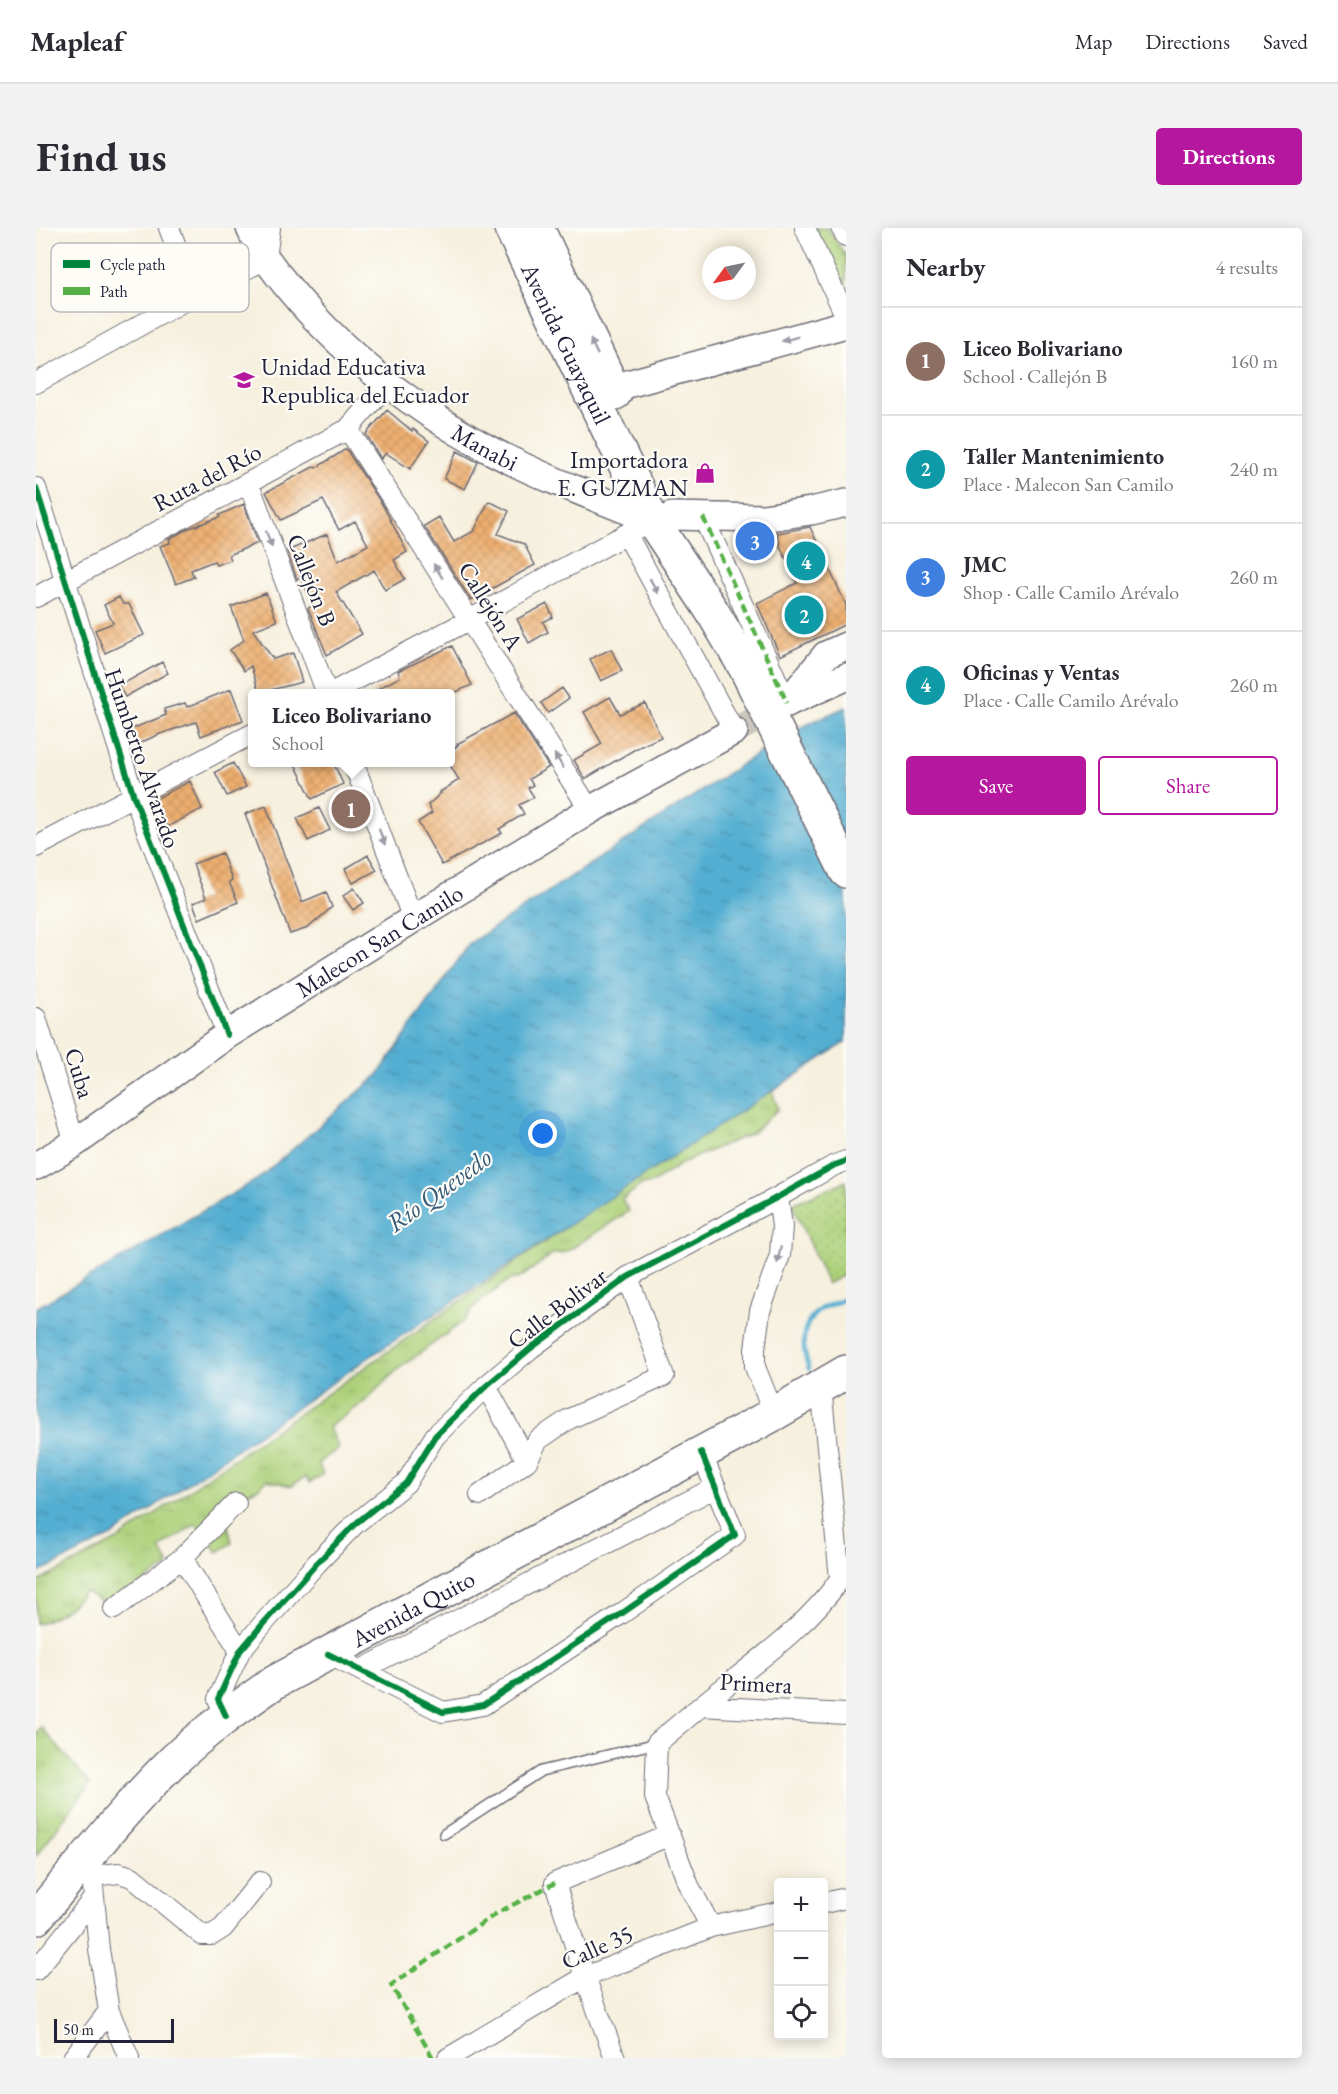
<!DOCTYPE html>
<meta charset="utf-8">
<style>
body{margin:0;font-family:"EB Garamond",serif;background:#f2f2f3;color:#2b2b33}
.controls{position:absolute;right:18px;bottom:18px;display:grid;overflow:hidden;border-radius:6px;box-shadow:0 3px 15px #0003}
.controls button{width:54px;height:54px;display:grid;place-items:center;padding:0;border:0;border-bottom:2px solid #e1e1e2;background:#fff;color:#2b2b33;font:30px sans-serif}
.compass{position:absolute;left:666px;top:18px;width:54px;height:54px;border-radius:50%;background:#fff;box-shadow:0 3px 15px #0003;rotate:237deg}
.scale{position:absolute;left:18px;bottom:15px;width:120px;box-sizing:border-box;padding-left:6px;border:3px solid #22223b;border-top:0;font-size:16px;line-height:21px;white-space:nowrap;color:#22223b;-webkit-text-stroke:4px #fdfcf7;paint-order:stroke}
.you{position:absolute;left:507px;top:906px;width:21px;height:21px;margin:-15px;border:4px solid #fff;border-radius:50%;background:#1a73e8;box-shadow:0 0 0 9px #1a73e833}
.badge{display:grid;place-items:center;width:39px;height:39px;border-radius:50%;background:#b5179e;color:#fff;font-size:20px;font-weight:700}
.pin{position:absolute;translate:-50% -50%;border:3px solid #fff;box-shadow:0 2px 6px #0006}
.popup{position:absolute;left:212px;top:461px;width:207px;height:78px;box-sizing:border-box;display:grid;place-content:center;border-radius:6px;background:#fff;filter:drop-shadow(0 2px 4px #0005);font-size:20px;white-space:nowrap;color:#7c7c81}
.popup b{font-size:22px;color:#2b2b33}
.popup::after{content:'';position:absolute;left:50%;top:100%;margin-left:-12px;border:12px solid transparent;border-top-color:#fff}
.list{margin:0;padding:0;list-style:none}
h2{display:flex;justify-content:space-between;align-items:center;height:78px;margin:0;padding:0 24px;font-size:26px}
h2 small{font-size:20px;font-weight:400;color:#7c7c81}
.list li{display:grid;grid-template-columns:39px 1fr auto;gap:18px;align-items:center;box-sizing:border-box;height:108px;padding:0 24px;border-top:2px solid #e1e1e2}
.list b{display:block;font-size:22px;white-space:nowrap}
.list p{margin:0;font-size:20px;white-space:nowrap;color:#7c7c81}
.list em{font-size:20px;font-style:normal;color:#7c7c81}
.actions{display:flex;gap:12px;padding:18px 24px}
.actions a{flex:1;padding:14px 0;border:2px solid #b5179e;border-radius:6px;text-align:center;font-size:21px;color:#b5179e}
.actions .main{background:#b5179e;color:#fff}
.icon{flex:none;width:33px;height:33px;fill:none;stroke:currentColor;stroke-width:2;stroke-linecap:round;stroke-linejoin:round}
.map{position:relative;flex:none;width:810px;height:1830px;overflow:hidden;border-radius:6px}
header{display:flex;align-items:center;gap:36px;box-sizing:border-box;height:84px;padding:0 30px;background:#fff;border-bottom:2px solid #e1e1e2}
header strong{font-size:28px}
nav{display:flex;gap:33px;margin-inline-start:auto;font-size:21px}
.intro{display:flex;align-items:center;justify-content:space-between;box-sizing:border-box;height:144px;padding:0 36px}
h1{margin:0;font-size:42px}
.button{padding:15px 27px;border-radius:6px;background:#b5179e;color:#fff;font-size:21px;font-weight:700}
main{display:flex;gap:36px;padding:0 36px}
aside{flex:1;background:#fff;border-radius:6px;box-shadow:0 3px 15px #0003}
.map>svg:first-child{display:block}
</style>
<header>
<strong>Mapleaf</strong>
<nav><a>Map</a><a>Directions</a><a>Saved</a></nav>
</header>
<div class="intro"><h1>Find us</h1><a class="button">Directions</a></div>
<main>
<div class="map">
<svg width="810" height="1830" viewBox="0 0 810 1830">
<defs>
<pattern id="grass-tufts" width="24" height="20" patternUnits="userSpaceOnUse" patternTransform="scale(1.5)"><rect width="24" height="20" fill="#add17a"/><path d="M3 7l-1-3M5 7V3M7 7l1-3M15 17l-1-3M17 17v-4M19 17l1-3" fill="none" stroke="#95b36a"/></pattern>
<pattern id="park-dots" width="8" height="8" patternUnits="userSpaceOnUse" patternTransform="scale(1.5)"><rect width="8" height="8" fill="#add17a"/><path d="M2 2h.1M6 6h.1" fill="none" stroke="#95b36a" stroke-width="1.8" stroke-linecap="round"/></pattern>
<pattern id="water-ripples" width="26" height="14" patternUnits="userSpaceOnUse" patternTransform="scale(1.5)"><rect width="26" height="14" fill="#53aed1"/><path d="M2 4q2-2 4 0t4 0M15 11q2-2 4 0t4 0" fill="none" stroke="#448dab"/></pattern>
<pattern id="building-cross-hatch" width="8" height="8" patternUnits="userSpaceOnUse" patternTransform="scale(1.5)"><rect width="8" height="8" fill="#edaf6f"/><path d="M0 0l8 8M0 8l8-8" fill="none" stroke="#cb9661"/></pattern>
</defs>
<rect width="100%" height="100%" fill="#fdfcf7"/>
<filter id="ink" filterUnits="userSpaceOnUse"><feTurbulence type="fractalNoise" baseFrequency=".0167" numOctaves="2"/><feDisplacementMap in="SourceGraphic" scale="12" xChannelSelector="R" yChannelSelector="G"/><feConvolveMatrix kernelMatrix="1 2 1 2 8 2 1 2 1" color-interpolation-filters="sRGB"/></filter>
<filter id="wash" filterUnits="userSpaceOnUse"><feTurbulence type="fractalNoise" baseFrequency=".008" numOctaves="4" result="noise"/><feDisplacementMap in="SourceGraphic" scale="24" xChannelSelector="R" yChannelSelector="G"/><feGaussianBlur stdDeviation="1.35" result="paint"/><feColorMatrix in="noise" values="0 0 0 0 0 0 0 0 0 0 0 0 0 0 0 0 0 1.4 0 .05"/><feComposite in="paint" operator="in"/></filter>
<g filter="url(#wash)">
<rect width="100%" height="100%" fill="#f6f0de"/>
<path fill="url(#grass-tufts)" stroke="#687a5a" stroke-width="1.5" d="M 734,857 L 742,881 L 716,905 L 648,934 L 616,955 L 605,957 L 586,972 L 593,983 L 530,1024 L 517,1026 L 484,1050 L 473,1052 L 440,1077 L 428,1093 L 361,1142 L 327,1175 L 293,1199 L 303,1220 L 282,1235 L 287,1246 L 274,1255 L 269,1249 L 255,1258 L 231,1252 L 222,1260 L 187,1276 L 196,1315 L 182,1324 L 160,1296 L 124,1320 L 133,1338 L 71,1378 L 49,1363 C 35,1380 20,1389 0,1396 L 0,1355 L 83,1311 Z
M 5,1499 L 54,1556 L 0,1628 L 0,1507 Z"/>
<path fill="url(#park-dots)" stroke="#687a5a" stroke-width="1.5" d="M 778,0 L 791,0 L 810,28 L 810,71 Z
M 810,953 L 810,1046 L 791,1056 L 756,976 Z"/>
<path fill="url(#water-ripples)" stroke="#3a6886" stroke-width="1.5" d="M 810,479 L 810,814 L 341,1124 L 76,1308 L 0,1346 L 0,1080 L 222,951 L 341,848 L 434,715 L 756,503 Z"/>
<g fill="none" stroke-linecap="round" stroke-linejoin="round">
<path stroke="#53aed1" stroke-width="4.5" d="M 773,1141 C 766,1120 763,1098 783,1082 C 790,1077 802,1075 810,1070"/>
</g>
<g id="blocks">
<path fill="url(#building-cross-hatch)" d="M 351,182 L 376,203 L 377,201 L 393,213 L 374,241 L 350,225 L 345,231 L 330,206 Z
M 310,221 L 346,276 L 371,324 L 358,332 L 369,351 L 349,362 L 338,342 L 300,364 L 326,406 L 291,427 L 272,380 L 278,377 L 264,349 L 261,351 L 251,323 L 291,306 L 302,333 L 332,317 L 319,293 L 303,302 L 287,272 L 245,292 L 230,264 L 279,238 L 280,240 Z
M 421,223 L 442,234 L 429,261 L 408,251 Z
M 453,273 L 473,283 L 462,306 L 488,316 L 499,337 L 435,372 L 388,298 L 403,289 L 418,314 L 438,303 Z
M 208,276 L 222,315 L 193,327 L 195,332 L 180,337 L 178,333 L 155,342 L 158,349 L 140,356 L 124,318 L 134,315 L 133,311 L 151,301 L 184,289 L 183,287 Z
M 774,299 L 810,377 L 810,396 L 744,428 L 721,375 L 761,355 L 744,318 L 741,305 Z
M 230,365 L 241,393 L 217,402 L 237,431 L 257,425 L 266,454 L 223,465 L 215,438 L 208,443 L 194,422 L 208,412 L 195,379 Z
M 83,369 L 87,376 L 93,376 L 108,407 L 69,425 L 59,402 L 77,395 L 68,377 Z
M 511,376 L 517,389 L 507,394 L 512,404 L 493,415 L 481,391 Z
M 416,418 L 436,457 L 418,465 L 334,465 L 364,449 L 362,443 Z
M 575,421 L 586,443 L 565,453 L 554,431 Z
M 126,434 L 132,445 L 89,469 L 83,458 Z
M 526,460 L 533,470 L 512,485 L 505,475 Z
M 195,461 L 207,492 L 165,508 L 160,494 L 124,506 L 99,517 L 93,502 L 130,487 L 128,481 L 149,475 L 151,479 Z
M 574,469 L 584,486 L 609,475 L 625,509 L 601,520 L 549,551 L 538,532 L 566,516 L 548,484 Z
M 478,485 L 513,539 L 493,551 L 497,557 L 492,560 L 498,569 L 483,577 L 488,586 L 463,601 L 466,605 L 406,637 L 382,594 L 396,585 L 392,577 L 405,565 L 404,564 L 423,552 L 414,537 L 414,524 L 422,517 L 421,516 Z
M 258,534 L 297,534 L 307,556 L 276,571 Z
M 197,535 L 210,559 L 191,568 L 179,544 Z
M 154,553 L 166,581 L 131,599 L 119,571 Z
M 230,578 L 266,674 L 290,664 L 296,679 L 272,700 L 254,706 L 209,586 Z
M 283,580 L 294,602 L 272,613 L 261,590 Z
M 186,625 L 196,652 L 193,654 L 202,674 L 163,691 L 157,675 L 170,670 L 157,636 Z
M 332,627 L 341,642 L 317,655 L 309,641 Z
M 318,660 L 328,675 L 317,682 L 307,668 Z"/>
</g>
</g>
<g filter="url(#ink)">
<use href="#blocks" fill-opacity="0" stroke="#6c6a74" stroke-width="1.5"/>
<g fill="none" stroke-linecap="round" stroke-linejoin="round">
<path stroke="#ccc7bd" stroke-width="27" stroke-dasharray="27 14" stroke-linecap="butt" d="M 698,503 L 749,476"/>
<g stroke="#6c6a74" stroke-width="12">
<path id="lane" d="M 408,1606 L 505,1543 L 621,1515"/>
</g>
<g stroke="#6c6a74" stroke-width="22">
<path id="street" d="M 133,0 L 159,67
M 769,0 L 810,89
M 805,0 L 810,8
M 0,155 L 159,67 L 230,31 L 234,0
M 312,201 L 554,582
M 213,256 L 291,466
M 0,260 L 98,569 L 191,807
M 667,289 L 751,475
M 591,307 L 698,503
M 0,369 L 312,201 L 351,156
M 293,466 L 433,392 L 616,292
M 317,534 L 377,691
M 0,619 L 216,506
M 0,790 L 39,915
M 738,1186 L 719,1139 L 719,1121 L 724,1083 L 744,1027 L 746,998 L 742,969
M 491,1233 L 502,1212 L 533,1191 L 628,1148 L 592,1049
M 444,1267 L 491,1233 L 450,1158
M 146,1330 L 200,1275
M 78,1381 L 146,1330 L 204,1423
M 292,1426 L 407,1484 L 447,1477 L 585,1386 L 699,1307 L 665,1224
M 325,1442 L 680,1259
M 665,1478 C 712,1439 770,1401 804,1351 L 785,1158
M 190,1488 L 182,1471 L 204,1423 L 226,1397 L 281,1335 L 319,1296 L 370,1255 L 399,1208 L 450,1158 L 495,1120 L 592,1049 L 742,969 L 799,937 L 810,933
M 48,1641 L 56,1648 L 63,1721 L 73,1783 L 93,1830
M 56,1648 L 83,1645 L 96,1649 L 166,1707 L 176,1707 L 187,1700 L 224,1654
M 788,1675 L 810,1670
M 675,1699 L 653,1658 L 619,1569 L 621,1515 L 665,1478 L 810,1486
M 0,1742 L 58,1670
M 37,1830 L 73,1783
M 412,1830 L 549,1749 L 675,1699 L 742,1684
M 579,1830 L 549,1749 L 519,1655 L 634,1607"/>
</g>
<g stroke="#6c6a74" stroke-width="30">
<g id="secondary">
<path id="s1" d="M 214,0 C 219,11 224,23 231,32 C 288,111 367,175 452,221 C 504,249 561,270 616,292"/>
<path d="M 577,160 L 810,96"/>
<path d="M 636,288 L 727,290 L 775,283 L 810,275"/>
<path d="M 755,473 L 810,449"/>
<path d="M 751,475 L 790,427 L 810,418"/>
<path id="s2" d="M 0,938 L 39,915 L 191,807 L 377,691 L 554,582 L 698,503"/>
</g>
</g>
<g stroke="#6c6a74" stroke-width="36">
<g id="highway">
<path id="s3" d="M 475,0 L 616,292 L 676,383 L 709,439 L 810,643"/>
<path d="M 501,0 L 579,165"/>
<path id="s4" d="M 0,1690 C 44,1638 86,1583 135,1535 C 167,1504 203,1479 239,1454 L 738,1186 L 810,1144"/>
</g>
</g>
<use href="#lane" stroke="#fff" stroke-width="9"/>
<use href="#street" stroke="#fff" stroke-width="20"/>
<use href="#secondary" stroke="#fff" stroke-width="27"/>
<use href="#highway" stroke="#fff" stroke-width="33"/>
<path stroke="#55b146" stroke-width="4.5" stroke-dasharray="9 4.5" stroke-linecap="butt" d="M 667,289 L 751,475
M 397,1830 L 355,1757 L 461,1685 L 519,1655"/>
<g stroke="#fdfcf7" stroke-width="10">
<path id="cycleway" d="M 0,260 L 98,569 L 191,807
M 292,1426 L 407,1484 L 447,1477 L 585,1386 L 699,1307 L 665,1224
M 190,1488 L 182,1471 L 204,1423 L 226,1397 L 281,1335 L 319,1296 L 370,1255 L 399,1208 L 450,1158 L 495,1120 L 592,1049 L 742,969 L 799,937 L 810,933"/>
</g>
<use href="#cycleway" stroke="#00873e" stroke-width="6"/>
</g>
<defs><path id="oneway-solid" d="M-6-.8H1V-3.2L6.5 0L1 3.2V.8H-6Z" transform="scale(1.5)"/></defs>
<g fill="#9c9ca7">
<use href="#oneway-solid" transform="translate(754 111) rotate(165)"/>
<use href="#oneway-solid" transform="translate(558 119) rotate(-115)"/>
<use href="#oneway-solid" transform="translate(233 311) rotate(69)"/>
<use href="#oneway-solid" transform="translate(402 343) rotate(-122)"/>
<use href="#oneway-solid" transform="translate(618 358) rotate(61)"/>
<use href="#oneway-solid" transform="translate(523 533) rotate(-122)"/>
<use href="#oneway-solid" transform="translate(346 609) rotate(69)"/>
<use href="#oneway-solid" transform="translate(743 1027) rotate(102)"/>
</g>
</g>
<defs>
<g id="university-bare" transform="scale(1.62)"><path d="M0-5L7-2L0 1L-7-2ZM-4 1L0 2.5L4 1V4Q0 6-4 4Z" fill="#b5179e" stroke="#fdfcf7" stroke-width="2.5" paint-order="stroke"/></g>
<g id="shop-bare" transform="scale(1.62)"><path d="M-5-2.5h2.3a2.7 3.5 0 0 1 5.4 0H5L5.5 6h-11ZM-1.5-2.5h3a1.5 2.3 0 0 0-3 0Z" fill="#b5179e" stroke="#fdfcf7" stroke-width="2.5" paint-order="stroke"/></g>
</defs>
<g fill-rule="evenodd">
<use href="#university-bare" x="208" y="152"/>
<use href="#shop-bare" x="669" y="245"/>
</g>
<g text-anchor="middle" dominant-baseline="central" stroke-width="4.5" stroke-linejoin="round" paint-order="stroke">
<g font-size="24" fill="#22223b" stroke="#fdfcf7">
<text stroke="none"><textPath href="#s3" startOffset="128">Avenida Guayaquil</textPath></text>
<text stroke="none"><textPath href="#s1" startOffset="326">Manabi</textPath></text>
<text transform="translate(171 249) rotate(-28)">Ruta del Río</text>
<text transform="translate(276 352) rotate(69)">Callejón B</text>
<text transform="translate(455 378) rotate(58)">Callejón A</text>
<text transform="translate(107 530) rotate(71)">Humberto Alvarado</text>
<text stroke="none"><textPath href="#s2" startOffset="411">Malecon San Camilo</textPath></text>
<text transform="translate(44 845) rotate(73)">Cuba</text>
<text transform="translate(521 1080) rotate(-37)">Calle Bolivar</text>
<text stroke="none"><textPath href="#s4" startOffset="494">Avenida Quito</textPath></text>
<text transform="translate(720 1455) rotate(3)">Primera</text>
<text transform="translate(561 1719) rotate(-24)">Calle 35</text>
</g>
<g font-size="24" fill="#22223b" stroke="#fdfcf7" text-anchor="start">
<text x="225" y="138">Unidad Educativa<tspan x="225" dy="28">Republica del Ecuador</tspan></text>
<text x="652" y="231" text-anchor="end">Importadora<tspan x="652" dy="28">E. GUZMAN</tspan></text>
</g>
<g font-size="26" font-style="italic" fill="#365a77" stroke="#fdfcf7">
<text transform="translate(403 962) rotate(-36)">Río Quevedo</text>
</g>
</g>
<rect x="15" y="15" width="198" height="69" rx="9" fill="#fdfcf7" stroke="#bbbbbf" stroke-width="1.5"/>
<rect x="27" y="32" width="27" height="8" fill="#00873e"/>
<rect x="27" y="59" width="27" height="8" fill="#55b146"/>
<g font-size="16" fill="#22223b">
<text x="64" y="42">Cycle path</text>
<text x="64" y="69">Path</text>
</g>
</svg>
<div class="controls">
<button>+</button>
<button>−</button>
<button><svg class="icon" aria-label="locate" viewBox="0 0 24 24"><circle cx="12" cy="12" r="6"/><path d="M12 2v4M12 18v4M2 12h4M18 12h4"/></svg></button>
</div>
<svg class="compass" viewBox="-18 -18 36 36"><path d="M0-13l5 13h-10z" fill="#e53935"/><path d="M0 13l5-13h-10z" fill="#7c7c81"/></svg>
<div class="scale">50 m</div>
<div class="you"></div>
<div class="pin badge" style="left:315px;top:581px;background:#8d6e63">1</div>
<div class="popup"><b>Liceo Bolivariano</b>School</div>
<div class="pin badge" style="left:768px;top:387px;background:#0f9aa8">2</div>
<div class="pin badge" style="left:719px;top:313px;background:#3f7fe0">3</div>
<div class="pin badge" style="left:770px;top:333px;background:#0f9aa8">4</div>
</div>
<aside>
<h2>Nearby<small>4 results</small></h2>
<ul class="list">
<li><span class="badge" style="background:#8d6e63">1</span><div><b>Liceo Bolivariano</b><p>School · Callejón B</p></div><em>160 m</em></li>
<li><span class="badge" style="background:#0f9aa8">2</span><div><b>Taller Mantenimiento</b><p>Place · Malecon San Camilo</p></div><em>240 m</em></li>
<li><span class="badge" style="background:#3f7fe0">3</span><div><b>JMC</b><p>Shop · Calle Camilo Arévalo</p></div><em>260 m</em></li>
<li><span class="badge" style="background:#0f9aa8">4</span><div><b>Oficinas y Ventas</b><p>Place · Calle Camilo Arévalo</p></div><em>260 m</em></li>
</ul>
<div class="actions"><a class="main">Save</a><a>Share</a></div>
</aside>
</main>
